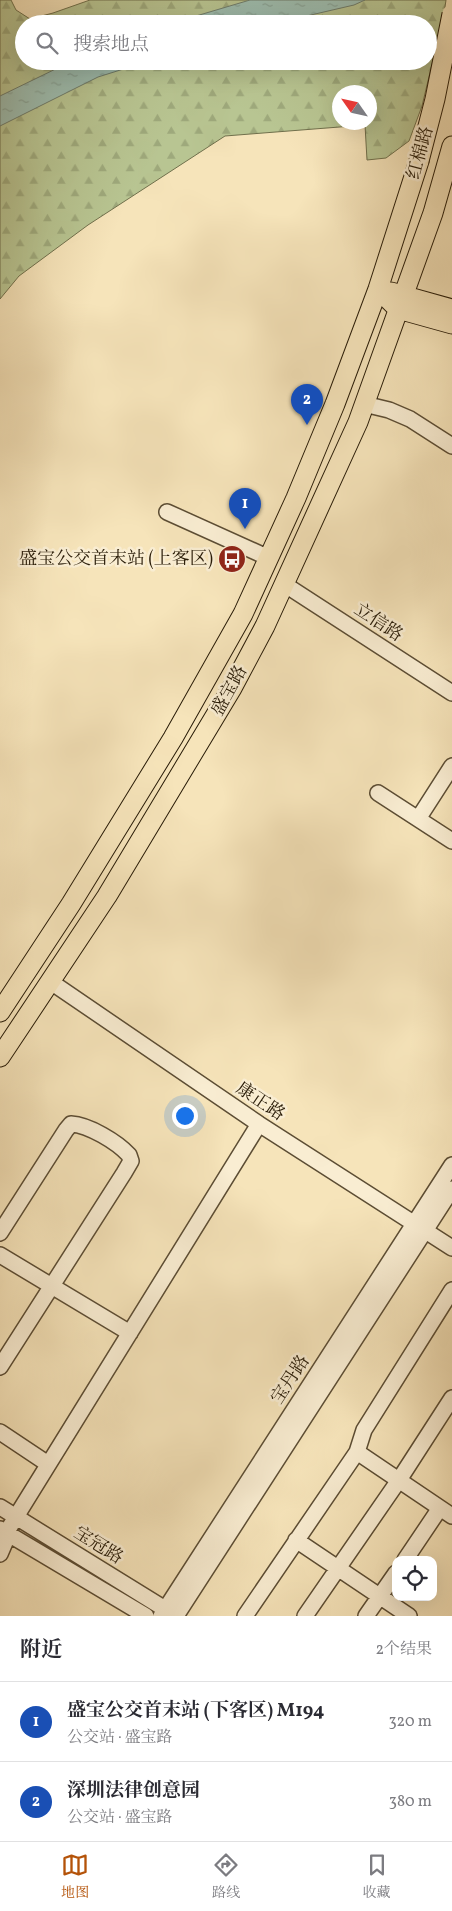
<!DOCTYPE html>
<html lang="zh">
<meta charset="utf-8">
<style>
body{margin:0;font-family:Vollkorn,"Noto Serif SC",serif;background:#f7f7f7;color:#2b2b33}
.controls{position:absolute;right:15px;bottom:15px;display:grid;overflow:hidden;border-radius:10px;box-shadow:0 5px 20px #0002}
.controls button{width:45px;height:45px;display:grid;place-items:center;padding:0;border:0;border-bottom:1px solid #e1e1e2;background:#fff;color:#2b2b33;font:25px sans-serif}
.compass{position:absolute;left:332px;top:85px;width:45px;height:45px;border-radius:50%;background:#fff;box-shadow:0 5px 20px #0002;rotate:304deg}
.you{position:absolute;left:184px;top:1115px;width:18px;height:18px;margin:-12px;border:4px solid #fff;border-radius:50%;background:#1a73e8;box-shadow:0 0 0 8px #1a73e833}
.badge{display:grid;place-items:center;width:32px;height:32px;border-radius:50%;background:#b45309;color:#fff;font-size:16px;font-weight:700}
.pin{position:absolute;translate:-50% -41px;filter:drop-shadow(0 1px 2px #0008)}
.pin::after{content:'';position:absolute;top:26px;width:18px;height:15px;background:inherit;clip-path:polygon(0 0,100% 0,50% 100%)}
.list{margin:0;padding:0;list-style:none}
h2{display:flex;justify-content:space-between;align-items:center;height:65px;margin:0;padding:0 20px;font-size:21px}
h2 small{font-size:16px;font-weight:400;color:#7c7c81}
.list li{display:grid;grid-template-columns:32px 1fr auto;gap:15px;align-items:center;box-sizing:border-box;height:80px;padding:0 20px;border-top:1px solid #e1e1e2}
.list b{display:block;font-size:19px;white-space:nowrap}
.list p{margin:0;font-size:16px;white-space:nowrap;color:#7c7c81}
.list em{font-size:16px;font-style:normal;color:#7c7c81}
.icon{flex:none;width:28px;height:28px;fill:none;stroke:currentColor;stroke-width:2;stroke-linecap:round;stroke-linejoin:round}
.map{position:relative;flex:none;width:452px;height:1616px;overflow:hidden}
.search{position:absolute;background:#fff;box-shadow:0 5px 20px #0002;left:15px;right:15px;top:15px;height:55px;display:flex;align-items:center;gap:12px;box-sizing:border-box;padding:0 18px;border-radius:28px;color:#7c7c81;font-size:19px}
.sheet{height:225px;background:#fff}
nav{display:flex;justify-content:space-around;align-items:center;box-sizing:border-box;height:70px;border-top:1px solid #e1e1e2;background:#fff;font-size:14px;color:#7c7c81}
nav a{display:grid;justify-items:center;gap:2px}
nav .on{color:#b45309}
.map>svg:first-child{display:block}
</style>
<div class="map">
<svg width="452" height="1616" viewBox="0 0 452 1616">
<defs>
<pattern id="forest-firs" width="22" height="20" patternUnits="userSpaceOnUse" patternTransform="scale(1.25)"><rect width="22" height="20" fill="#b8c592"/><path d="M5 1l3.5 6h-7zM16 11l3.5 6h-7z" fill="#9ea97c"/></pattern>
<pattern id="water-ripples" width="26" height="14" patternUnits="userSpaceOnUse" patternTransform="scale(1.25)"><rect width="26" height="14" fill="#9dbeb1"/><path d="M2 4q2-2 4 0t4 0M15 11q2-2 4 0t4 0" fill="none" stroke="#87a397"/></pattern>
</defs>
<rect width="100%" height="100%" fill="#f6e4ba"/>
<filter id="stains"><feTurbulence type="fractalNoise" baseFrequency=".004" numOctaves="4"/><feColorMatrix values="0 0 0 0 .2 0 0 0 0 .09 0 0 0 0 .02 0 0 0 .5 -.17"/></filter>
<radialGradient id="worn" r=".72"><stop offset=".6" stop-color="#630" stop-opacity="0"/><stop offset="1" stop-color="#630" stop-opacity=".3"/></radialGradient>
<path fill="url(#forest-firs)" stroke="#70704c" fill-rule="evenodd" d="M 0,0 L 11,0 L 16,10 L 30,19 L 53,13 L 90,0 L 446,0 L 444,14 L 422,106 L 409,141 L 386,158 L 367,160 L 365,125 L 225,136 L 88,225 L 19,276 L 0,299 ZM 24,24 L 428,24 L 428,61 L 24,61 ZM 340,92 L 370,92 L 370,122 L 340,122 Z"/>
<path fill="url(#water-ripples)" stroke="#6e7d6d" d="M 250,0 L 365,0 L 354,5 L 272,24 L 169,24 Z
M 72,61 L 149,61 L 98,77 L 0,126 L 0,96 Z"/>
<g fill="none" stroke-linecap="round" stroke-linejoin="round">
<g stroke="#5c4d34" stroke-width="18">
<path id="minor" d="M 364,404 L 389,410 L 410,419 L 452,446
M 167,512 L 269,558
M 284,584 L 452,693
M 378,793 L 452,841
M 418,819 L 452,766
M 51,982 L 259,1124 L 452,1248
M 0,1233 L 66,1130 L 71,1124 C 89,1125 117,1142 129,1155 L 131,1161 L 124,1173 L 0,1367
M 0,1255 L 130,1333
M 0,1432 L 48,1464
M 357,1452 L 364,1430 L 452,1290
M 0,1507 L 173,1614
M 0,1529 L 146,1616
M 296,1540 L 409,1616
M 0,1554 L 6,1540 L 6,1533 L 259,1124
M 405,1560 L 440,1508
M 161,1616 L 452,1165
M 176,1616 L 452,1189
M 245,1616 L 357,1452 L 452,1516
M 305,1616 L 399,1480 L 452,1398
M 366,1616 L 396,1573"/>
</g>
<g stroke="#281b07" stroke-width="21">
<path id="major" d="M 391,292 L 452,309
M 389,300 L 398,309 L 452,324
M 0,1012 L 71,904 L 173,738 L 243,614 L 296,498 L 335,404 L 378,289 L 419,161
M 0,1057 L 107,896 L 232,688 L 265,626 L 358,422 L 433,213 L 452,146"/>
</g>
<use href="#minor" stroke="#f9edd2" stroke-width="15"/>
<use href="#major" stroke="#f6e4ba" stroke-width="19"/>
<g stroke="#281b07" stroke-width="21" stroke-linecap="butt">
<path id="major-bridge" d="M 419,161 L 435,99 L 452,14"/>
</g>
<use href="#major-bridge" stroke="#f6e4ba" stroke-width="19"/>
</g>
<defs>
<g id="bus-disc" transform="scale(1.4375)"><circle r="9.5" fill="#8f2418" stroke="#f9edd2"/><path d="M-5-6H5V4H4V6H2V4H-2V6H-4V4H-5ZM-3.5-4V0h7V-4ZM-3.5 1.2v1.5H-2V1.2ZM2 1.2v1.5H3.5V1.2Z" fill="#fff"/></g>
</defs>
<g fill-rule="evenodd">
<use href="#bus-disc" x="232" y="559"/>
</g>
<g text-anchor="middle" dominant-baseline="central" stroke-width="5" stroke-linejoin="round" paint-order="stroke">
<g font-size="18" fill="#281b07" stroke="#f9edd2">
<text transform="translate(421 153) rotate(-75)">红棉路</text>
<text transform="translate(378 623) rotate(33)">立信路</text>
<text transform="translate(230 691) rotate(-61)">盛宝路</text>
<text transform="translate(260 1102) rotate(34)">康正路</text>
<text transform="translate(291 1380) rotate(-57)">宝丹路</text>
<text transform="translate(98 1546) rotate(32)">宝冠路</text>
</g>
<g font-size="18" fill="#281b07" stroke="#f9edd2" text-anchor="end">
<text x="213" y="559">盛宝公交首末站 (上客区)</text>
</g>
</g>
<rect width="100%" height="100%" filter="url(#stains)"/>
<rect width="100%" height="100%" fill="url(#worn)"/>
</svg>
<div class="controls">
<button><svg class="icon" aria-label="locate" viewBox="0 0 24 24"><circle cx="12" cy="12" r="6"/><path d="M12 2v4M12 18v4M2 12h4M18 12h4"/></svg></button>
</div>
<svg class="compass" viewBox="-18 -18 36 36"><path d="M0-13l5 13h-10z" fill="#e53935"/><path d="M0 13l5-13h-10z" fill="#7c7c81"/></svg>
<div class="you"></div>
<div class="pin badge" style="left:245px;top:529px;background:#1a4fb4">1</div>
<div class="pin badge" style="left:307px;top:425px;background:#1a4fb4">2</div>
<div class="search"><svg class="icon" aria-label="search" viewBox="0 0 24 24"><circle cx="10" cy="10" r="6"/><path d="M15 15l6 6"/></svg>搜索地点</div>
</div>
<section class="sheet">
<h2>附近<small>2个结果</small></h2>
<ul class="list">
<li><span class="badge" style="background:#1a4fb4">1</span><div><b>盛宝公交首末站 (下客区) M194</b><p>公交站 · 盛宝路</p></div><em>320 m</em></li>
<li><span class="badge" style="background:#1a4fb4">2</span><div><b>深圳法律创意园</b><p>公交站 · 盛宝路</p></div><em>380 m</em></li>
</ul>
</section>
<nav>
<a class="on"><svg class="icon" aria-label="map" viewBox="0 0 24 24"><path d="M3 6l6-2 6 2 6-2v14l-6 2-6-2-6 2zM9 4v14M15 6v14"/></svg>地图</a>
<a><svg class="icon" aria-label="directions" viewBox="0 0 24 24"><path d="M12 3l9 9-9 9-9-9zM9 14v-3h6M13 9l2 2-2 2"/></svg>路线</a>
<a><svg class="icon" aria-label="saved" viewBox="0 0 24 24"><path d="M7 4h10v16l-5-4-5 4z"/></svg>收藏</a>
</nav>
